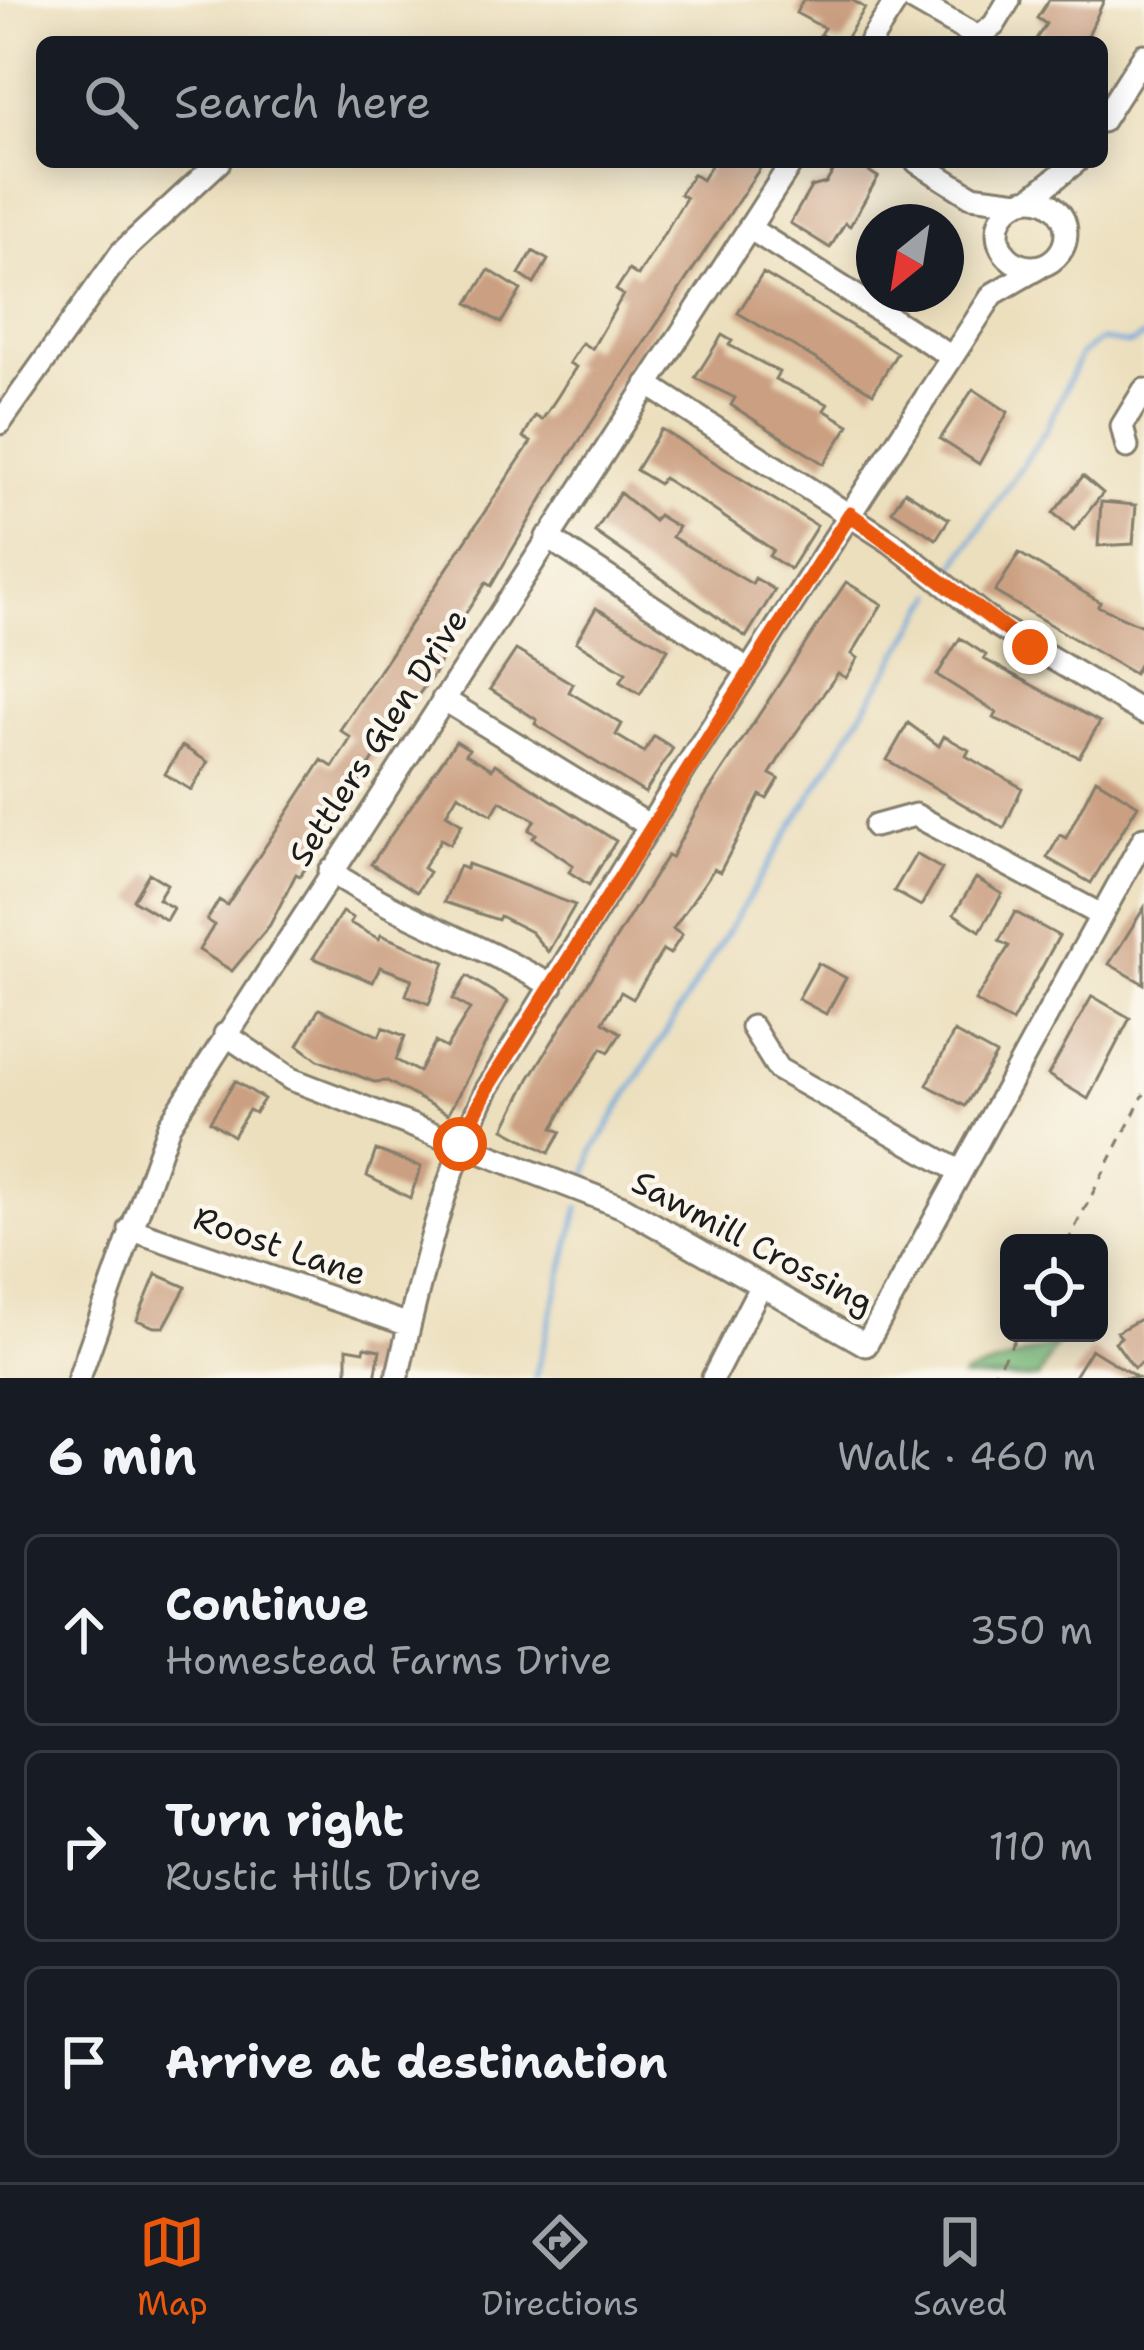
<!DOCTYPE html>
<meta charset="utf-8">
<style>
body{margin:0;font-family:"Shantell Sans",sans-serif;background:#242831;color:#f1f3f6}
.controls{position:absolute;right:36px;bottom:36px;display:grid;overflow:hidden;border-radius:18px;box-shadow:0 6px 30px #0003}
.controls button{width:108px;height:108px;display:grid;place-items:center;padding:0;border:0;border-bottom:3px solid #363941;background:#171b24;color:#f1f3f6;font:60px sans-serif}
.compass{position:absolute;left:856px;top:204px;width:108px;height:108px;border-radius:50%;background:#171b24;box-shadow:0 6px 30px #0003;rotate:210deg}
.stop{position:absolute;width:36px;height:36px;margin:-27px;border:9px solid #ea580c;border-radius:50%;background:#fff}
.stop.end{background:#ea580c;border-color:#fff;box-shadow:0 3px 12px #0008}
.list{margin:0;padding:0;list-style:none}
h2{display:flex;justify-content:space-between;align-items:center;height:156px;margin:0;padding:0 48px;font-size:51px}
h2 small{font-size:39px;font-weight:400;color:#9ea1a6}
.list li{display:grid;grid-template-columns:78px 1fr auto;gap:36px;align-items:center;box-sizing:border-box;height:192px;margin:0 24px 24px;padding:0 24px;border:3px solid #363941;border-radius:18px}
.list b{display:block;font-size:45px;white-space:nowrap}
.list p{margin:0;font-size:39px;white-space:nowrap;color:#9ea1a6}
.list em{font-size:39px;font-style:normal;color:#9ea1a6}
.icon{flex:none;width:66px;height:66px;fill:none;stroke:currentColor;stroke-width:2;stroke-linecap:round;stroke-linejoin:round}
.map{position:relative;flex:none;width:1144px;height:1378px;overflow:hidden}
.search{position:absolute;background:#171b24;box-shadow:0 6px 30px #0003;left:36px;right:36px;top:36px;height:132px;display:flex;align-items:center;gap:30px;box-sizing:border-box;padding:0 42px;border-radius:18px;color:#9ea1a6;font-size:45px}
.sheet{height:804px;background:#171b24}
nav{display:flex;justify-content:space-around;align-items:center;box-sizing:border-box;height:168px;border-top:3px solid #363941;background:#171b24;font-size:33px;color:#9ea1a6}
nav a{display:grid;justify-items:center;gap:6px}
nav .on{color:#ea580c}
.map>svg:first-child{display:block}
</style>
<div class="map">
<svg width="1144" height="1378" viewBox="0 0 1144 1378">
<rect width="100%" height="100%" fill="#fbf7ec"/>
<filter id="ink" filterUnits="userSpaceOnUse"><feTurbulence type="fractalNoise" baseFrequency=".00833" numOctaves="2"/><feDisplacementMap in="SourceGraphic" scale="24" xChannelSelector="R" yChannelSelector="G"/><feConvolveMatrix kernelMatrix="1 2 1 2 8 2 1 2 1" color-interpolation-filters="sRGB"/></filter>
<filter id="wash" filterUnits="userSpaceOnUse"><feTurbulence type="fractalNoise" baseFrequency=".004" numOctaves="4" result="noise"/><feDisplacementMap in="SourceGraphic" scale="48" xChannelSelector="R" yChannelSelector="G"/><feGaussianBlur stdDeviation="2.7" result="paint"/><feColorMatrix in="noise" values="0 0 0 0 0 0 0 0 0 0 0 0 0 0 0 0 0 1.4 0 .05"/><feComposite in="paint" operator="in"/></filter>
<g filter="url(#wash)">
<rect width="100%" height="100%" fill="#ecdfbd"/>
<path fill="#7dbd7e" stroke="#4c6c4d" stroke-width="3" d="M 1057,1344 L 1038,1378 L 962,1378 L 964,1375 Z"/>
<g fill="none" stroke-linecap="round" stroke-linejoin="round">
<path stroke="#68a5da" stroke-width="4.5" d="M 951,571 L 1046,430 L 1081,354 L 1101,340 L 1130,344 L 1144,336
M 586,1177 L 593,1151 L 935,594
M 535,1378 L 579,1207"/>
</g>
<g id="blocks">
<path fill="#cb9f81" d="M 803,0 L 852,0 L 865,8 L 844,42 L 834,42 L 820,34 L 824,28 L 796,13 Z
M 1049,0 L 1104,0 L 1085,42 L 1034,42 L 1046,24 L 1037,18 Z
M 713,162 L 764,162 L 549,487 L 491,586 L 486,583 L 454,631 L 434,674 L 410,706 L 406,704 L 324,843 L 300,876 L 296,874 L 270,925 L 232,971 L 199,950 L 214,925 L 207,920 L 219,900 L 227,905 L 322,760 L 333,767 L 351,738 L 340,730 L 531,442 L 523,437 L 535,416 L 542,420 L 558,396 L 576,367 L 569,363 L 582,343 L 592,349 L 623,295 L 616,290 L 629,270 L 638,276 L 686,198 L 680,194 L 693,174 L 702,180 Z
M 839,162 L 854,162 L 878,177 L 850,226 L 845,223 L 830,248 L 790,223 L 811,187 L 826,183 Z
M 533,251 L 548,260 L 534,284 L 519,274 Z
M 489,270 L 521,290 L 501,323 L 468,303 Z
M 763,273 L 897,353 L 873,393 L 738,313 Z
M 722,335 L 732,341 L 729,345 L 779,372 L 775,379 L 828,404 L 824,410 L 849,425 L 824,464 L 731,405 L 735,398 L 695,378 Z
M 973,389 L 1008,412 L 979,464 L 940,439 Z
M 661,429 L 817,526 L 790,569 L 769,556 L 773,550 L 702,502 L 663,478 L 659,484 L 636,470 Z
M 1083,476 L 1103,493 L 1074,530 L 1053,513 Z
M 905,491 L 949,519 L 936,539 L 892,511 Z
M 620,493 L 654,521 L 658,515 L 678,527 L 672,537 L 752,584 L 755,578 L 775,590 L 746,637 L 595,532 Z
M 1101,502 L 1136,505 L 1133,544 L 1098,546 Z
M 1019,553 L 1100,602 L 1098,606 L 1144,627 L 1144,656 L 1134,674 L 995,592 Z
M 846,582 L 882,604 L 852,654 L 858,658 L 846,678 L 838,673 L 788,744 L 770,774 L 779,779 L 767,799 L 760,795 L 720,872 L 714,869 L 673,929 L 682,935 L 670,954 L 663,950 L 633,999 L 621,992 L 603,1022 L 621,1033 L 609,1052 L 602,1048 L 567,1102 L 553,1128 L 561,1132 L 549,1153 L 504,1129 L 529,1079 L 667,856 L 671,858 L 697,809 Z
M 596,608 L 668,649 L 640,694 L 620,682 L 626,673 L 576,642 Z
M 960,638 L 986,655 L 984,659 L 1100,722 L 1079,757 L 994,718 L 997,713 L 937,675 Z
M 516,650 L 573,684 L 569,692 L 622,724 L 616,735 L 644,752 L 654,736 L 673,748 L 645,793 L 535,724 L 537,720 L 490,689 Z
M 908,723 L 939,746 L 944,736 L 969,750 L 966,756 L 1022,788 L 1004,828 L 887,760 Z
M 456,741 L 469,749 L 466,754 L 492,769 L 495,764 L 616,841 L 589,885 L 569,872 L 573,865 L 533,838 L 536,834 L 529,830 L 535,820 L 500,801 L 492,815 L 458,794 L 446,814 L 462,824 L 450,844 L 441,839 L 423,868 L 429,872 L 417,892 L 371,864 Z
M 182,746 L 208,762 L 191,790 L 165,774 Z
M 1096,779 L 1138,805 L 1091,883 L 1047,858 L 1060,835 L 1066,838 Z
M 916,854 L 942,869 L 921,906 L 894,891 Z
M 468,864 L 575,905 L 548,952 L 531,932 L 500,916 L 498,920 L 444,902 L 459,866 L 466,869 Z
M 149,873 L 167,884 L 158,899 L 173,908 L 166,920 L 133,900 Z
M 976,878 L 1002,894 L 980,931 L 954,914 Z
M 1144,908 L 1144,984 L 1109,964 Z
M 342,912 L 353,918 L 350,923 L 379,939 L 381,935 L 445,962 L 429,1004 L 406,995 L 412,979 L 380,967 L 373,982 L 313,958 Z
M 1015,912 L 1059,936 L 1012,1022 L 975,1001 L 1009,946 L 999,941 Z
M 818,963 L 846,978 L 826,1014 L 798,999 Z
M 467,976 L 508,1001 L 448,1114 L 387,1081 L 374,1082 L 318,1060 L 298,1045 L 319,1009 L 379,1036 L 383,1027 L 405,1036 L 396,1060 L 419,1072 L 435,1042 L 446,1048 L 470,1009 L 453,999 Z
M 1092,996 L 1130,1018 L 1088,1099 L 1048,1075 Z
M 954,1032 L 996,1055 L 965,1106 L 927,1085 Z
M 235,1081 L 264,1099 L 255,1113 L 249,1110 L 233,1136 L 210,1121 Z
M 376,1150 L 421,1167 L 410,1198 L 367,1176 Z
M 156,1274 L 186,1287 L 164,1327 L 154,1327 L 137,1320 Z
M 1144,1317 L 1144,1361 L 1134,1368 L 1115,1342 L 1121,1337 L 1117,1332 Z
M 365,1347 L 380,1350 L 375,1378 L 347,1378 L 347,1348 L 364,1351 Z
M 1091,1349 L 1138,1378 L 1073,1378 Z"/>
</g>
</g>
<g filter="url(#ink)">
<use href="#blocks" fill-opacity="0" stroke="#847e6c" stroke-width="3"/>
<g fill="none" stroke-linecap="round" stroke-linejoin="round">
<g stroke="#847e6c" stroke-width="27">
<path id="minor" d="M 913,0 L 978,37 L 994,25 L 1009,0
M 870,42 L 897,0
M 1102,121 L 1144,55
M 917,162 L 971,196 L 1019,202
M998 233a34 34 0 1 1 68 0a34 34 0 1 1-68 0Z
M 1030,199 L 1076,162
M 749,228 L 952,357
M 647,384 L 892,543 L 996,625 L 1144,713
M 0,423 L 121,253 L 219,162
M 1127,447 L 1122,426 L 1144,390
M 547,537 L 749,670
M 443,699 L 650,826
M 875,826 L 915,815 L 1101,915
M 330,871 C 400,918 479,943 552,986
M 752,1027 L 778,1069 L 957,1170
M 225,1034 L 291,1079 L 623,1207 L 866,1345 L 1144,838
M 130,1229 L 409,1325
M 79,1378 L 169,1125 L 792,162
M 397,1378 C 420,1279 442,1181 487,1089 L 686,767 L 993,294 L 1040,267
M 713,1378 L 761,1285"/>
</g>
<path stroke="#847e6c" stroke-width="3" stroke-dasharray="9 9" stroke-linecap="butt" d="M 1067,1243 L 1144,1094
M 991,1378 L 1019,1333"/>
<use href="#minor" stroke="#fff" stroke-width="21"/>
</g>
</g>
<g fill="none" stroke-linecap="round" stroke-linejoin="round" filter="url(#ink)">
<path stroke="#ea580c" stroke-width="15" d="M 460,1144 L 487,1089 L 850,514 L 1030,647"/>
</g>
<g text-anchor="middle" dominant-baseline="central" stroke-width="9" stroke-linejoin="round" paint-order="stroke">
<g font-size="33" fill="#1c1c1c" stroke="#fbf7ec">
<text transform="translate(378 737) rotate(-57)">Settlers Glen Drive</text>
<text transform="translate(753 1242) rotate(28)">Sawmill Crossing</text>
<text transform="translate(280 1246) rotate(19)">Roost Lane</text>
</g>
</g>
</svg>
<div class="controls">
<button><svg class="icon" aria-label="locate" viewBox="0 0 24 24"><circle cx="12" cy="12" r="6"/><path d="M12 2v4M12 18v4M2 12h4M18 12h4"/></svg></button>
</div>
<svg class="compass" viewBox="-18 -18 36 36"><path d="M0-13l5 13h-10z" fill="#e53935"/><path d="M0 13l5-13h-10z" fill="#9ea1a6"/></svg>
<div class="stop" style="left:460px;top:1144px"></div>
<div class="stop end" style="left:1030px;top:647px"></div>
<div class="search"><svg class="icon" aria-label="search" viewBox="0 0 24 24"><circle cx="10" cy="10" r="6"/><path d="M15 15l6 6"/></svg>Search here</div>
</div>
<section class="sheet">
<h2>6 min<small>Walk · 460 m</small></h2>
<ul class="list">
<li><svg class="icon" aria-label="ahead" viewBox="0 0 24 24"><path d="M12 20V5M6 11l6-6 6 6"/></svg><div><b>Continue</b><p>Homestead Farms Drive</p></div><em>350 m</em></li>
<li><svg class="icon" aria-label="right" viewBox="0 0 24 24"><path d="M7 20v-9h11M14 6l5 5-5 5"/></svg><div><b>Turn right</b><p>Rustic Hills Drive</p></div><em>110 m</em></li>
<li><svg class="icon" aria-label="arrive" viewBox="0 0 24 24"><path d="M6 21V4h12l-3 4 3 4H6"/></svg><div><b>Arrive at destination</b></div></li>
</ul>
</section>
<nav>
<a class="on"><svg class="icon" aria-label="map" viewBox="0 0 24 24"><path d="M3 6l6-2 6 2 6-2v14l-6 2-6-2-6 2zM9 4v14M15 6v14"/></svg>Map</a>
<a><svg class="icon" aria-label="directions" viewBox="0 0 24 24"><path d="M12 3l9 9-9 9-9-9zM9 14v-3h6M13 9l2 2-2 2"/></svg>Directions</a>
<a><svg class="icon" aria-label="saved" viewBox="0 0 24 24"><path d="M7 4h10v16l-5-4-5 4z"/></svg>Saved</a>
</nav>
